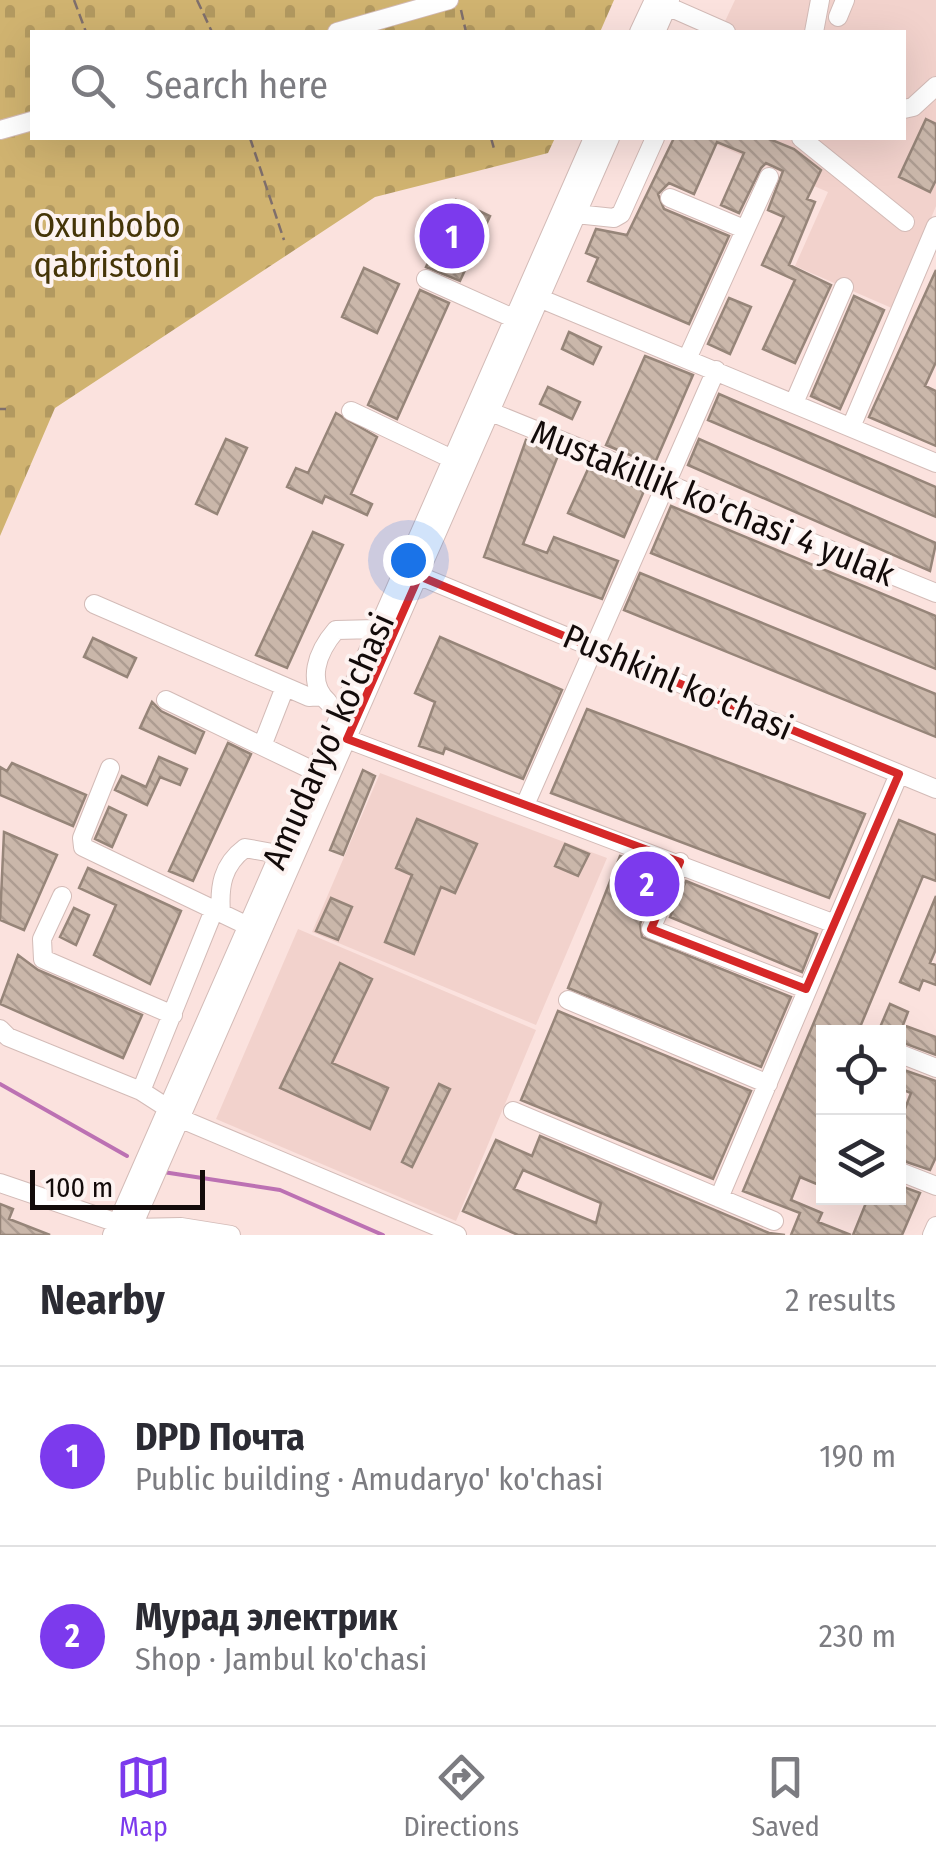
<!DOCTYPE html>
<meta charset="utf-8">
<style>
body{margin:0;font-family:"Fira Sans Condensed",sans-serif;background:#f2f2f3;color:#2b2b33}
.controls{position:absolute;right:30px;bottom:30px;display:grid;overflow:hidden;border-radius:0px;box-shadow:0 10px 40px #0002}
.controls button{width:90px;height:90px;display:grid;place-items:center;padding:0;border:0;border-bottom:2px solid #e1e1e2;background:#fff;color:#2b2b33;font:50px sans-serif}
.scale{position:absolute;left:30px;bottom:25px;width:175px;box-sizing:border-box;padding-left:10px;border:5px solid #130b0a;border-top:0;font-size:28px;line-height:35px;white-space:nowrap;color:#130b0a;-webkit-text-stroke:8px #fdf3f1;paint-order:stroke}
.you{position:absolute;left:408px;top:560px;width:35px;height:35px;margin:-25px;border:8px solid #fff;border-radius:50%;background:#1a73e8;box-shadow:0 0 0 15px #1a73e833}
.badge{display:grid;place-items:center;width:65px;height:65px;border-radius:50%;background:#7c3aed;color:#fff;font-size:32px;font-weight:700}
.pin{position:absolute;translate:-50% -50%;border:5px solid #fff;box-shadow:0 2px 10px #0006}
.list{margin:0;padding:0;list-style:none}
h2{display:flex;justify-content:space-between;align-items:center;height:130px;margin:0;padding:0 40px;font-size:42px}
h2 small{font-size:32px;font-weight:400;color:#7c7c81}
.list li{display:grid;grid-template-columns:65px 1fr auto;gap:30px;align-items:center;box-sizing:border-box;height:180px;padding:0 40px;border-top:2px solid #e1e1e2}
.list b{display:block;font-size:38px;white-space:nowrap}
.list p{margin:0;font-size:32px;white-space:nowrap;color:#7c7c81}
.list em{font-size:32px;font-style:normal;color:#7c7c81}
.icon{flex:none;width:55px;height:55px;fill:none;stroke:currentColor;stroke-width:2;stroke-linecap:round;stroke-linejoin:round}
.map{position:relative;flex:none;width:936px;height:1235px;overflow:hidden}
.search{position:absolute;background:#fff;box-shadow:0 10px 40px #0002;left:30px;right:30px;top:30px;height:110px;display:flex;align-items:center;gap:25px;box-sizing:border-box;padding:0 35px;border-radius:0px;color:#7c7c81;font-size:38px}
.sheet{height:490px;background:#fff}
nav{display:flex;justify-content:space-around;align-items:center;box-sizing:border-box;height:140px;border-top:2px solid #e1e1e2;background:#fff;font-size:28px;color:#7c7c81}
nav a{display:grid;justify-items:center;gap:5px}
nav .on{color:#7c3aed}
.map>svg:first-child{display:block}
</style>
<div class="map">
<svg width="936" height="1235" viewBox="0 0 936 1235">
<defs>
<pattern id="cemetery-stones" width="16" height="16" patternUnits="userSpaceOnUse" patternTransform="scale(2.5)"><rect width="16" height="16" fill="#d0b370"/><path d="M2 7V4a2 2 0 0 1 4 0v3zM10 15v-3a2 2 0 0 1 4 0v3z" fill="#b29960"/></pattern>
<pattern id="building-back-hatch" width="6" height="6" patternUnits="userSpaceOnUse" patternTransform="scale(2.5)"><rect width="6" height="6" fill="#cab7aa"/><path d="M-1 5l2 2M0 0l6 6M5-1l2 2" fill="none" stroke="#ad9c91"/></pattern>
</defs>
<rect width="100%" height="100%" fill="#fbe2de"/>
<path fill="#f2d2cc" d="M 735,0 L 936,0 L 936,206 L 894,309 L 795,266 L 828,192 L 701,138 L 904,138 L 904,32 L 720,32 Z
M 380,773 L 607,858 L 536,1025 L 312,932 Z
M 298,929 L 536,1030 L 456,1221 L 216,1119 Z"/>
<path fill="url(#cemetery-stones)" d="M 0,0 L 614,0 L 600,32 L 32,32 L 32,138 L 555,138 L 548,153 L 375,197 L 55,408 L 0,536 Z"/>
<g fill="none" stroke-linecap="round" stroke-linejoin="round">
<path stroke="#bc71b3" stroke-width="4" d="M 0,1084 L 127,1156
M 163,1172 L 280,1190 L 383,1235"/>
</g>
<path fill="url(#building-back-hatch)" stroke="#968579" stroke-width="2.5" fill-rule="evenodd" d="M 926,119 L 936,124 L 936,180 L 930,192 L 899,177 Z
M 674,138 L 767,138 L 794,149 L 821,170 L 807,199 L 815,202 L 789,265 L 831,285 L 795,363 L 763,349 L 795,280 L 762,265 L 784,217 L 768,210 L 783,171 L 766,163 L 761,168 L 739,213 L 721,205 L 744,153 L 717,142 L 694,194 L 669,183 L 658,194 L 664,209 L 729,236 L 689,324 L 588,281 L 598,258 L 586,253 L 596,229 L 627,235 Z
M 456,200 L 490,216 L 460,281 L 426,267 Z
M 364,268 L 399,284 L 377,333 L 342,317 Z
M 936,270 L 936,362 L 925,386 L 936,391 L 936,446 L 869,417 Z
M 420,290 L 449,303 L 397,419 L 368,405 Z
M 854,296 L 884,310 L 840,409 L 811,396 Z
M 729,298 L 751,307 L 730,354 L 708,344 Z
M 569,332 L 601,347 L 593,364 L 562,349 Z
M 645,356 L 693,375 L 654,465 L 606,445 Z
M 548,387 L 580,402 L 572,419 L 540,404 Z
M 719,394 L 936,487 L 936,517 L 708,420 Z
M 336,413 L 377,437 L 351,494 L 372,504 L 367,515 L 325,496 L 322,503 L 287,487 L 296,468 L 308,473 Z
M 226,439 L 247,448 L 217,514 L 196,504 Z
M 699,439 L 936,543 L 930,571 L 688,465 Z
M 526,440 L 559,453 L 523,544 L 547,553 L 554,537 L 618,561 L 602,599 L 484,557 Z
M 589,467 L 644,491 L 624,537 L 568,513 Z
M 671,506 L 936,616 L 936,669 L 651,553 Z
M 313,532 L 343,545 L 287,668 L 256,655 Z
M 640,573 L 936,694 L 936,737 L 624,610 Z
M 440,637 L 562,690 L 523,779 L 445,748 L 443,754 L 419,746 L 435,702 L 415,693 Z
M 93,638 L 136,658 L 127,677 L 84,657 Z
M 152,702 L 161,711 L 204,732 L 195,753 L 140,728 Z
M 587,709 L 865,814 L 829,898 L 551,793 Z
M 228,743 L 251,754 L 193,881 L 169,871 Z
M 159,757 L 187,769 L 180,785 L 160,777 L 147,805 L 115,790 L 122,776 L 146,787 Z
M 12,763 L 86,795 L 73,826 L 0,795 L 0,767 L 7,771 Z
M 363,770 L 375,776 L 343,855 L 330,850 Z
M 109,807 L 126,815 L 112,847 L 95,839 Z
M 417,819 L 477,844 L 455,893 L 441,887 L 414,954 L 385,942 L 412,875 L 396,868 Z
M 899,820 L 936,835 L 936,881 L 923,876 L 858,1032 L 824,1032 L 824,1187 L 800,1177 L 791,1200 L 822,1213 L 818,1222 L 851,1235 L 791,1235 L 800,1213 L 743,1191 Z
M 4,832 L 57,855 L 24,930 L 0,920 Z
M 565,844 L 589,854 L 578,876 L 555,866 Z
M 620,856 L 662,872 L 640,924 L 642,937 L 791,997 L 761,1067 L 568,988 Z
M 88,868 L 181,911 L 150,984 L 94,955 L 116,905 L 79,888 Z
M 686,881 L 817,934 L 802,972 L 670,917 Z
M 936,896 L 936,949 L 930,963 L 936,965 L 936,985 L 923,980 L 919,990 L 900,982 Z
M 331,898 L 352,907 L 338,940 L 316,931 Z
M 74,908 L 89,915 L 76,945 L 60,937 Z
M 18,955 L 38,970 L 142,1015 L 123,1058 L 0,1004 Z
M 340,963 L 372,979 L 332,1063 L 388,1088 L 370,1129 L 280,1088 Z
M 890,1004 L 908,1012 L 903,1025 L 936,1037 L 936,1055 L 898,1041 L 898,1032 L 878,1032 Z
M 558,1011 L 751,1091 L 713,1179 L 521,1100 Z
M 898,1068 L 936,1081 L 936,1157 L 930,1170 L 898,1159 L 898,1127 L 911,1093 L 898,1088 Z
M 439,1084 L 450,1089 L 412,1167 L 402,1162 Z
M 540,1136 L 769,1233 L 785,1235 L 518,1235 L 463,1211 L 496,1140 L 532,1156 ZM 523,1170 L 601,1203 L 596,1223 L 514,1189 Z
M 898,1185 L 920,1193 L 902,1235 L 853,1235 L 868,1198 L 898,1198 Z
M 0,1204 L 13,1209 L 9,1219 L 50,1235 L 0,1235 Z"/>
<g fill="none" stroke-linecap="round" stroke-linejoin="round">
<g stroke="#d3bbb7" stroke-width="20">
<path id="minor" d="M 667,6 L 726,32
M 838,17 L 845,0
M 337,32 L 449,0
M 639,32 L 654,0
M 656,32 L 670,0
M 814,32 L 820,0
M 904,109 L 913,107 L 936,86
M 0,130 L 32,121
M 801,138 L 905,222
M 670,198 L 744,229
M 576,214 L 614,218 L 621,214 L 655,138
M 426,279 L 513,318
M 539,298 L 936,463
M 687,359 L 769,177
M 794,403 L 844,287
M 351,411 L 452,459
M 491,412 L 936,593
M 851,427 L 936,226
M 410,572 L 936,789
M 94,604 L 309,697 L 322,696
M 166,700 L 314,771
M 328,702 C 306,682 317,652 336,630 L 377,629
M 347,739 L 835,924
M 262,746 L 285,687
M 110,768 L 82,838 L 83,847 L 248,926
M 525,805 L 716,370
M 680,862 L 651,929 L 806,989
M 62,896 L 42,939 L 43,959 L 173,1015
M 221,913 C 219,887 222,865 245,848 L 278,854
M 568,1000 L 768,1084
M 0,1029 L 8,1037 L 141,1091 L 169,1109
M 898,1053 L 936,1068
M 141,1091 L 214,910
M 513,1111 L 774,1221
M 179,1118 L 457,1235
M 898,1171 L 936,1186
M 0,1183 L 132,1228 L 181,1227 L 231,1235
M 719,1198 L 899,774
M 112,1235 L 593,138
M 129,1235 L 610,138
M 932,1235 L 936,1226"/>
</g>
<path stroke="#7f6f6c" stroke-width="2.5" stroke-dasharray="10 5" stroke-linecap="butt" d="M 74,0 L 86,32
M 197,0 L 212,32
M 461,10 L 466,32
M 250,138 L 284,240
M 491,138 L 495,152
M 0,409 L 6,409"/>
<use href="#minor" stroke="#fff" stroke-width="18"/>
</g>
<path fill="none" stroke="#d62828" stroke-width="8" stroke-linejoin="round" d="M 419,576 L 899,774 L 806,989 L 651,929 L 680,862 L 347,739 Z"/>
<g text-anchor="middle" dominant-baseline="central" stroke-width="8" stroke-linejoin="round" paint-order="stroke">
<g font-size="35" fill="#453508" stroke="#fdf3f1">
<text x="107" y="225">Oxunbobo<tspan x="107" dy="40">qabristoni</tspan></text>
</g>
<g font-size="35" fill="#130b0a" stroke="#fdf3f1">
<text transform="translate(713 503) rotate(22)">Mustakillik ko'chasi 4 yulak</text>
<text transform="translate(678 682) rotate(23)">Pushkinl ko'chasi</text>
<text transform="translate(328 741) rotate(-66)">Amudaryo' ko'chasi</text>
</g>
</g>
</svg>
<div class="controls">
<button><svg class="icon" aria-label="locate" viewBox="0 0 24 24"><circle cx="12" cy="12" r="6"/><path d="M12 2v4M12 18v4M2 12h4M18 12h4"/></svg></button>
<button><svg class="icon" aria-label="layers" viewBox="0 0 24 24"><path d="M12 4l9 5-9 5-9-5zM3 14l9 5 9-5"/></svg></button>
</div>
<div class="scale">100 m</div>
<div class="you"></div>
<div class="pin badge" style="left:452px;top:236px">1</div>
<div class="pin badge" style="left:647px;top:884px">2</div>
<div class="search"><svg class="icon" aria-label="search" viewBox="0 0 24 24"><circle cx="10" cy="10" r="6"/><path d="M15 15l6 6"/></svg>Search here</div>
</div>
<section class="sheet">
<h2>Nearby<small>2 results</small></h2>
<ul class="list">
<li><span class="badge">1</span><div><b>DPD Почта</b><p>Public building · Amudaryo' ko'chasi</p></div><em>190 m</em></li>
<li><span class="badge">2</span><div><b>Мурад электрик</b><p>Shop · Jambul ko'chasi</p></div><em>230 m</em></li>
</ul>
</section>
<nav>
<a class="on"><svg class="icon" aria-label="map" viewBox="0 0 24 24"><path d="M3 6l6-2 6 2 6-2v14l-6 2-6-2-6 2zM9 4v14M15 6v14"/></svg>Map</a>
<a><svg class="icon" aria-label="directions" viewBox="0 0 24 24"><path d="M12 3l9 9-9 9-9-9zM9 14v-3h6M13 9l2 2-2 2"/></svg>Directions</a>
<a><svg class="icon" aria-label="saved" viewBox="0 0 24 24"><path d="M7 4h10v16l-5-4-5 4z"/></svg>Saved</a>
</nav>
